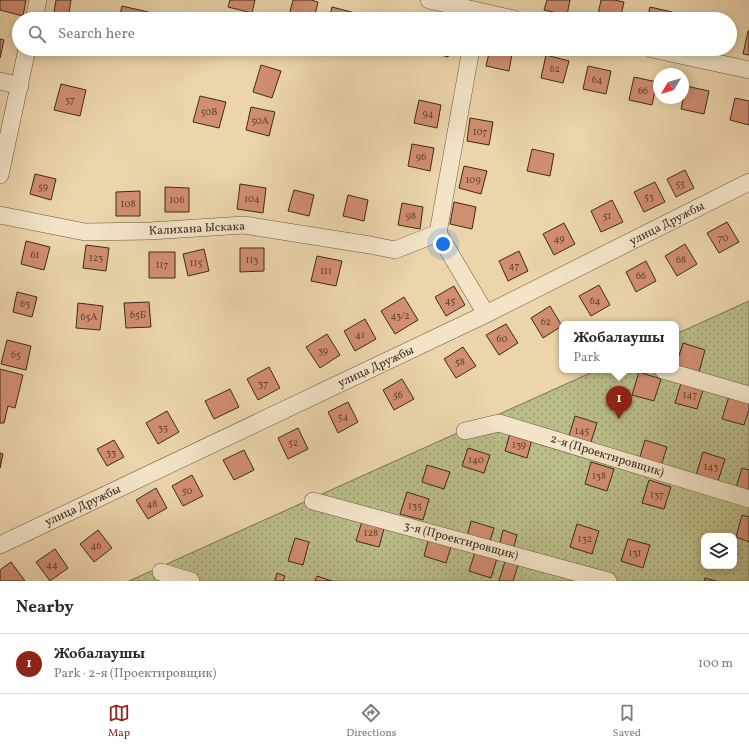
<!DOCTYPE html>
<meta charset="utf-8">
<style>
body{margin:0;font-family:Vollkorn,serif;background:#f2f2f3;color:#2b2b33}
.controls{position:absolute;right:12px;bottom:12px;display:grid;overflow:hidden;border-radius:8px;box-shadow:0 2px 10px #0003}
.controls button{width:36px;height:36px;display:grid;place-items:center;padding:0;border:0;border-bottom:1px solid #e1e1e2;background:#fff;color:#2b2b33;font:20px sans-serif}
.compass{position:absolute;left:653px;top:68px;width:36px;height:36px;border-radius:50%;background:#fff;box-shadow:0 2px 10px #0003;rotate:232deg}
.you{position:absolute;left:443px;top:244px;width:14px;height:14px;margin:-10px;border:3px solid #fff;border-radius:50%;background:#1a73e8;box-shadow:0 0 0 6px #1a73e833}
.badge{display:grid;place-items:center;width:26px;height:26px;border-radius:50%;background:#8f2418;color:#fff;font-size:13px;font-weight:700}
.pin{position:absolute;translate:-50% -33px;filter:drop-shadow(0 1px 2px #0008)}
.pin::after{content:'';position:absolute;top:21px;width:14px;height:12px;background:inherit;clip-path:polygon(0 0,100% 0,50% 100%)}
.popup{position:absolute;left:559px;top:321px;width:120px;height:52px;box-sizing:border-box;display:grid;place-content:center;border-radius:8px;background:#fff;filter:drop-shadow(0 1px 3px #0005);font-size:13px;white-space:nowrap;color:#7c7c81}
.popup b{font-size:15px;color:#2b2b33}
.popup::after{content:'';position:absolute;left:50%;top:100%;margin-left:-8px;border:8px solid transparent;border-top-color:#fff}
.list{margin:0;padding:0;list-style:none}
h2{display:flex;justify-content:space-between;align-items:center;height:52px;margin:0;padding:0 16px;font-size:17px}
h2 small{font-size:13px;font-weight:400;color:#7c7c81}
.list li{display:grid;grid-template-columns:26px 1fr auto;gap:12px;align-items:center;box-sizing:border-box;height:60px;padding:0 16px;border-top:1px solid #e1e1e2}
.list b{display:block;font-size:15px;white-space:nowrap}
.list p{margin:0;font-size:13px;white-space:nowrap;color:#7c7c81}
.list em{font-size:13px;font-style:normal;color:#7c7c81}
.icon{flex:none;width:22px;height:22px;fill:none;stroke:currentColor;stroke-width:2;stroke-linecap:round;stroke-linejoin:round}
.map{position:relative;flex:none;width:749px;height:581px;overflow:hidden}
.search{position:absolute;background:#fff;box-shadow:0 2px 10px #0003;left:12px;right:12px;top:12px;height:44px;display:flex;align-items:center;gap:10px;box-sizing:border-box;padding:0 14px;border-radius:22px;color:#7c7c81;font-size:15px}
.sheet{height:112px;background:#fff}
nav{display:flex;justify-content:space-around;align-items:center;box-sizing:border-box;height:56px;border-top:1px solid #e1e1e2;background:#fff;font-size:11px;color:#7c7c81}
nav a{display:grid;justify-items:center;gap:2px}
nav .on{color:#8f2418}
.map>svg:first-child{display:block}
</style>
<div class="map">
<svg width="749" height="581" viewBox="0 0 749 581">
<defs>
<pattern id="park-dots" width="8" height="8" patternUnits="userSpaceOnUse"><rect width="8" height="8" fill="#babd87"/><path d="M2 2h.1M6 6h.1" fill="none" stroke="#989a6e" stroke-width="1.8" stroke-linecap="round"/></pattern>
</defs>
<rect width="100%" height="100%" fill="#ecd5ab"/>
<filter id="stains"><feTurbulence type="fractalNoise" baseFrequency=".005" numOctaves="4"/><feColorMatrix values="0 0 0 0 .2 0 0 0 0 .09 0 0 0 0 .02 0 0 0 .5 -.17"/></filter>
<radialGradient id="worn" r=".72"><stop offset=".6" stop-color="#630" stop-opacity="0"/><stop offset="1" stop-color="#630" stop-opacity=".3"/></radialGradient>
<path fill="url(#park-dots)" stroke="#7a7454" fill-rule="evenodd" d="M 749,301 L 749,581 L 129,581 L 597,370 L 676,370 L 676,334 ZM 704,536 L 734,536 L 734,566 L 704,566 Z"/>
<path fill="#d18e70" stroke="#3a2b20" d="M 0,0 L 26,0 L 23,16 L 0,10 Z
M 56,0 L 71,0 L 68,19 L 53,19 Z
M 230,0 L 255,0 L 252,13 L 228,7 Z
M 293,0 L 311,0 L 318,2 L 314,19 L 288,19 Z
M 547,0 L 570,0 L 567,15 L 544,10 Z
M 601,0 L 614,0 L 624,2 L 620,19 L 597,19 Z
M 122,6 L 148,12 L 146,19 L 119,19 Z
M 332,7 L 359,14 L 358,19 L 329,19 Z
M 650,7 L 672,12 L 671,19 L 647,19 Z
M 381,16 L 394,19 L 381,19 Z
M 748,31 L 749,31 L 749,55 L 743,54 Z
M 0,39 L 4,40 L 0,58 Z
M 426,49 L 450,49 L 448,57 L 426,51 Z
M 490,49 L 513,49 L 509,71 L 486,66 Z
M 546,55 L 569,61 L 563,83 L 541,78 Z
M 261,65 L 281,71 L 272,98 L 253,92 Z
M 588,66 L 611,71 L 606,94 L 583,89 Z
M 634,77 L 657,82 L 652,105 L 629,100 Z
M 61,84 L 86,90 L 80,116 L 54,110 Z
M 686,86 L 709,91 L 704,114 L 681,109 Z
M 200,96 L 226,102 L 219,128 L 193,122 Z
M 735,98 L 749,101 L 749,125 L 730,120 Z
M 419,100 L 441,105 L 437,128 L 414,123 Z
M 251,107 L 275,112 L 269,136 L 246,130 Z
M 470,118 L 493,122 L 489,145 L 467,141 Z
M 412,144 L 434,148 L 430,171 L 408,166 Z
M 532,149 L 554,154 L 550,176 L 527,171 Z
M 464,166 L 487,171 L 481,194 L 459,188 Z
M 685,170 L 694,188 L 676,197 L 667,179 Z
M 35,174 L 56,179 L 51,200 L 30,194 Z
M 655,182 L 665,202 L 644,212 L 634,192 Z
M 240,184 L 266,188 L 263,213 L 237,209 Z
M 165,187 L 189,188 L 189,212 L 165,212 Z
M 294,190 L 314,195 L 309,216 L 288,211 Z
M 140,191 L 140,216 L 116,216 L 116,192 Z
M 348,195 L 368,200 L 364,221 L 343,216 Z
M 612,200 L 623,222 L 601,232 L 591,211 Z
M 454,202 L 476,207 L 472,229 L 450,224 Z
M 402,203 L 423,207 L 420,229 L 398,225 Z
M 727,222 L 739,242 L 719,253 L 707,233 Z
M 564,223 L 575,244 L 554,255 L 543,234 Z
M 26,241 L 50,247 L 44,270 L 21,264 Z
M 685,244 L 697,264 L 677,276 L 665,256 Z
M 86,245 L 109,248 L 106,271 L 83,268 Z
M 240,248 L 264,248 L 264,271 L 240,272 Z
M 204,249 L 209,271 L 188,276 L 183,254 Z
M 519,251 L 528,271 L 508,281 L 499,261 Z
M 149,252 L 175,252 L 175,278 L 149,278 Z
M 317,256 L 342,261 L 336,286 L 311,281 Z
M 646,261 L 656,281 L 636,292 L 626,272 Z
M 599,285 L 610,305 L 591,316 L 579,296 Z
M 454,286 L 465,305 L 446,316 L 435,297 Z
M 17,292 L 37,297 L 32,317 L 13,312 Z
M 404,297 L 418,320 L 395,334 L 381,311 Z
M 149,302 L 151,327 L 126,328 L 124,303 Z
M 78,303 L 103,306 L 100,330 L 76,328 Z
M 550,306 L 562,326 L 543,338 L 531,318 Z
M 365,319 L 376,339 L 355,351 L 344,331 Z
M 506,324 L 518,343 L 499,355 L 486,335 Z
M 327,334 L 340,355 L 320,368 L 306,347 Z
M 7,340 L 31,346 L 26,370 L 1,364 Z
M 683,343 L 705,350 L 699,372 L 676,365 Z
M 463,347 L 476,366 L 456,378 L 444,359 Z
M 269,367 L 280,388 L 258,400 L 247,379 Z
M 0,369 L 23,375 L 15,408 L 8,406 L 4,423 L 0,423 Z
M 639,372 L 661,379 L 654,401 L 632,395 Z
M 402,379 L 414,399 L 394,410 L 383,390 Z
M 682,380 L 704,387 L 697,409 L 675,403 Z
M 230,389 L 239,407 L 214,419 L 205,401 Z
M 729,396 L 749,402 L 749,410 L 744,425 L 722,419 Z
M 348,402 L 358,422 L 338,433 L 328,412 Z
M 167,411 L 179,432 L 158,444 L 146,423 Z
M 575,416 L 597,423 L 590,445 L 568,439 Z
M 298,428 L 308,449 L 288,459 L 278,438 Z
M 510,433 L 532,439 L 527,458 L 505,451 Z
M 114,440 L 124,457 L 107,466 L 97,449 Z
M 645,440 L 667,447 L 660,469 L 638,463 Z
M 468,448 L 490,455 L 484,473 L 462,466 Z
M 244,450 L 254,470 L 234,480 L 223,460 Z
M 703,452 L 725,459 L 718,481 L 696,475 Z
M 0,453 L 3,454 L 0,468 Z
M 591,462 L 614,469 L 607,491 L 585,484 Z
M 427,465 L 450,472 L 444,489 L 422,482 Z
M 742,468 L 749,470 L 749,495 L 735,491 Z
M 192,475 L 203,496 L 183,506 L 172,486 Z
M 649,480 L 671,487 L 664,509 L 642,503 Z
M 156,488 L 167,508 L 148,519 L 136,500 Z
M 407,492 L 429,499 L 423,520 L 400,514 Z
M 742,515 L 749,517 L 749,542 L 736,537 Z
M 363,518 L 385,525 L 379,547 L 356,541 Z
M 471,521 L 494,528 L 489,544 L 467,537 Z
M 577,524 L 599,531 L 592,554 L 570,547 Z
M 98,530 L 112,548 L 94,562 L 80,544 Z
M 503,530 L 517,535 L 513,550 L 499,546 Z
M 430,534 L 453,540 L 446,563 L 424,556 Z
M 295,538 L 309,542 L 303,565 L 288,561 Z
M 628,539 L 650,545 L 643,568 L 621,561 Z
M 55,549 L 68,568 L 50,581 L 36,562 Z
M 476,549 L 498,555 L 491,578 L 469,571 Z
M 506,558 L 519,562 L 513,581 L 499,581 Z
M 11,562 L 25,581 L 0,581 L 0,570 Z
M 277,573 L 285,576 L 283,581 L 275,581 Z
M 317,576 L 332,581 L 315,581 Z
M 705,578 L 716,581 L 704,581 Z"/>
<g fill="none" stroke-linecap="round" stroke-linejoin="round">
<g stroke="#665643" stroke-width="18">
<path id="street" d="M 429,0 L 514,19
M 34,19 L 38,0
M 471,49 L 438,233 L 486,314
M 652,49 L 749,70
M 0,81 L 20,86
M 0,175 L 27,49
M 0,215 L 85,232 L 150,231 L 244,225 L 370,245 L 395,250 L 438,233
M 663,370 L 749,395
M 465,431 L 499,423 L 749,499
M 313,501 L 608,581
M 0,545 L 486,314 L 749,182
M 161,572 L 191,581"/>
</g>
<use href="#street" stroke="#f3e4c8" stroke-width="17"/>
</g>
<g text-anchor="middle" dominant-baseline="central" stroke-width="3" stroke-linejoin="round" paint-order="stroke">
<g font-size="10" fill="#604434">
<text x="555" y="69">62</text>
<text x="597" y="80">64</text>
<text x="643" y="91">66</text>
<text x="70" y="100">57</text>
<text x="209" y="112">50В</text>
<text x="428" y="114">94</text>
<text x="260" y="121">50А</text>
<text x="480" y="132">107</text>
<text x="421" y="157">96</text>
<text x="473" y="180">109</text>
<text x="680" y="184">55</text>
<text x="43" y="187">59</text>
<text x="649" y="197">53</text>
<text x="252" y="199">104</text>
<text x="177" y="200">106</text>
<text x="128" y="204">108</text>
<text x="411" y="216">98</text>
<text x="607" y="216">51</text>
<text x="723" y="238">70</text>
<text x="559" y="239">49</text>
<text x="35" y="255">61</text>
<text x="96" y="258">123</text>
<text x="252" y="260">113</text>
<text x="681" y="260">68</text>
<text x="196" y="263">115</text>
<text x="162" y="265">117</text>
<text x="514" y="266">47</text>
<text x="326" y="271">111</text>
<text x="641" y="276">66</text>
<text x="450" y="301">45</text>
<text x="595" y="301">64</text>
<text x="25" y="304">63</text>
<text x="138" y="315">65Б</text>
<text x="400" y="316">43/2</text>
<text x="89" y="317">65А</text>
<text x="546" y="322">62</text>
<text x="360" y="335">41</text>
<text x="502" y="339">60</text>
<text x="323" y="351">39</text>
<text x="16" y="355">65</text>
<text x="460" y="362">58</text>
<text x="263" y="384">37</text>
<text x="398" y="395">56</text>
<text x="690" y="395">147</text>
<text x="343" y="417">54</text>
<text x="163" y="428">35</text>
<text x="582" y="431">145</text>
<text x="293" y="443">52</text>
<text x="519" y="445">139</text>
<text x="111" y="453">33</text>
<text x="476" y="460">140</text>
<text x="711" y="467">143</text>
<text x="599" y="476">138</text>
<text x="187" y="491">50</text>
<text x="657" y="495">137</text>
<text x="152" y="504">48</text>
<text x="415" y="506">135</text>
<text x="371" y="533">128</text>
<text x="585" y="539">132</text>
<text x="96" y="546">46</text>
<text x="635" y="553">131</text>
<text x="52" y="565">44</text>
</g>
<g font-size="12" fill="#3a2b20" stroke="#f3e4c8">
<text transform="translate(667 224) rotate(-27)">улица Дружбы</text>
<text transform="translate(197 229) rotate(-3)">Калихана Ыскака</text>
<text transform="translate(376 367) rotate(-25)">улица Дружбы</text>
<text transform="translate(607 456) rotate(17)">2-я (Проектировщик)</text>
<text transform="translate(83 506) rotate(-25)">улица Дружбы</text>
<text transform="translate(461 541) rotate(15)">3-я (Проектировщик)</text>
</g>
</g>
<rect width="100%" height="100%" filter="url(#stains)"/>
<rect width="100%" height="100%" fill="url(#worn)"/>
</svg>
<div class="controls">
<button><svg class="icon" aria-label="layers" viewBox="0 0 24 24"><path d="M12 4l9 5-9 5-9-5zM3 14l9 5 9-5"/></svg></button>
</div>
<svg class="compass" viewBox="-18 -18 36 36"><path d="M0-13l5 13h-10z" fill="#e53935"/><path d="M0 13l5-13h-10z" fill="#7c7c81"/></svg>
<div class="you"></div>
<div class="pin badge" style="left:619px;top:419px">1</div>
<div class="popup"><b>Жобалаушы</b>Park</div>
<div class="search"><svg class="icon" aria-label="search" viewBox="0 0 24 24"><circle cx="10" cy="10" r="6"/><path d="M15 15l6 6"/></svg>Search here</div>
</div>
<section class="sheet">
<h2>Nearby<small></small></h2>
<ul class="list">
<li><span class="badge">1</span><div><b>Жобалаушы</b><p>Park · 2-я (Проектировщик)</p></div><em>100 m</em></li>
</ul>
</section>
<nav>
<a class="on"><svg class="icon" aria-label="map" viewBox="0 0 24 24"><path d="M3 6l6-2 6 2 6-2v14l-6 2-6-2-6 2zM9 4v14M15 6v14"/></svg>Map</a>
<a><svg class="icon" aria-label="directions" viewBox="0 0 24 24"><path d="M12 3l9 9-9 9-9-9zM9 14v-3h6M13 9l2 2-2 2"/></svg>Directions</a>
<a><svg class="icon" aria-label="saved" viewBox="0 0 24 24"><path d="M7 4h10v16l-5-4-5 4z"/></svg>Saved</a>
</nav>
